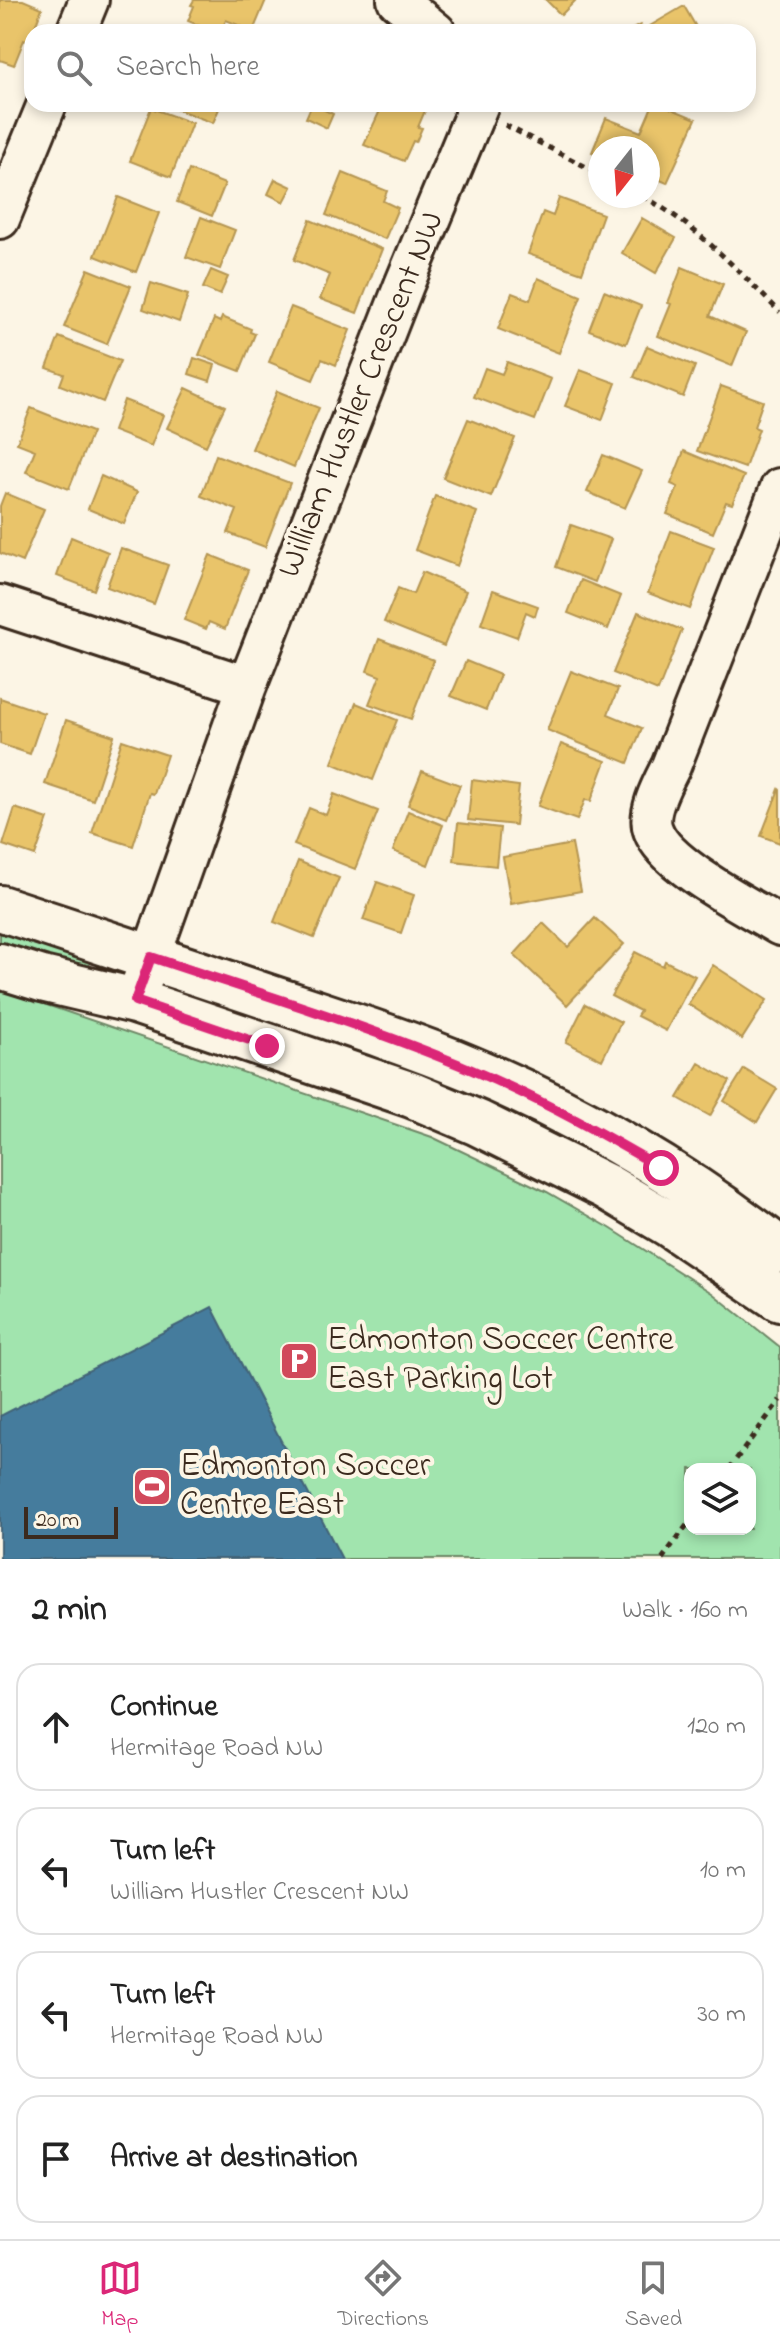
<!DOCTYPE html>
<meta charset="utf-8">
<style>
body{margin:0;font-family:"Indie Flower",sans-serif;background:#f2f2f2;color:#222}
.controls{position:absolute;right:24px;bottom:24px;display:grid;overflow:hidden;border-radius:16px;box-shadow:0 4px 12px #0003}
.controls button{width:72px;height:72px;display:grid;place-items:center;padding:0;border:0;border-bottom:2px solid #e0e0e0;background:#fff;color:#222;font:40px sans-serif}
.compass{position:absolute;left:588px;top:136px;width:72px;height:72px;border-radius:50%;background:#fff;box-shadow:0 4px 12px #0003;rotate:197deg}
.scale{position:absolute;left:24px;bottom:20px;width:94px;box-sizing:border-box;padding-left:8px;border:4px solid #3b2a1e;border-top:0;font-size:22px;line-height:28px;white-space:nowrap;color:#3b2a1e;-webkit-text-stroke:6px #fcf5e5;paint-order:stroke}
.stop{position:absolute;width:24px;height:24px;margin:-18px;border:6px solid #db2777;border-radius:50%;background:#fff}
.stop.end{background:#db2777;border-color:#fff;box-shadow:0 2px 8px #0008}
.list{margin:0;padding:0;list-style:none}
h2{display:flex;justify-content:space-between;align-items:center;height:104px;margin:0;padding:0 32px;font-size:34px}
h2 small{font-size:26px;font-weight:400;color:#767676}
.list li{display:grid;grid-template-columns:52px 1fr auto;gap:24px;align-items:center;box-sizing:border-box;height:128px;margin:0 16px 16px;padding:0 16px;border:2px solid #e0e0e0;border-radius:24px}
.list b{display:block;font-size:30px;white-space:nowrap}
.list p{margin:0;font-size:26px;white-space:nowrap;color:#767676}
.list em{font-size:26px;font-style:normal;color:#767676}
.icon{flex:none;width:44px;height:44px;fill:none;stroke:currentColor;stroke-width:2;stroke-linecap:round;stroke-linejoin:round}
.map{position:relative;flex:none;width:780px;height:1559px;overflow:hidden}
.search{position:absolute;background:#fff;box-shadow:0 4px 12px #0003;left:24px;right:24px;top:24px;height:88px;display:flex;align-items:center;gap:20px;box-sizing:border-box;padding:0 28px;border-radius:24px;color:#767676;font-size:30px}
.sheet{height:680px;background:#fff}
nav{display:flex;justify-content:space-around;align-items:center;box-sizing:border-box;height:112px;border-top:2px solid #e0e0e0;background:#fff;font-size:22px;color:#767676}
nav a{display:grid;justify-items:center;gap:4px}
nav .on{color:#db2777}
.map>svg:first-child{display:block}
</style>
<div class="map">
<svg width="780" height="1559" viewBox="0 0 780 1559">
<rect width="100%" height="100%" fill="#fcf5e5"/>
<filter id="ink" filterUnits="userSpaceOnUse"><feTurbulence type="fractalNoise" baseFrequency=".0125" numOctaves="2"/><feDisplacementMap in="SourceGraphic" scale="16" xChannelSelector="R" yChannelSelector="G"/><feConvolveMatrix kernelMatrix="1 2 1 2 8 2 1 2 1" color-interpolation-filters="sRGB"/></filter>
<g filter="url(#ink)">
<path fill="#a1e4ae" stroke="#6e8766" stroke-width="2" fill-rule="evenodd" d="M 0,926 L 92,956 L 88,969 L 0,946 Z
M 0,989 L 432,1137 L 547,1192 L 610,1228 L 712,1293 L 780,1347 L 780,1559 L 0,1559 ZM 690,1469 L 750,1469 L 750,1529 L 690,1529 Z"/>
<path fill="#e9c46a" stroke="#b59653" stroke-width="2" d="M 0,0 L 23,0 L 42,8 L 29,42 L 24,40 L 14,65 L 0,60 Z
M 194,0 L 266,0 L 253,31 L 226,20 L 221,32 L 215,32 L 188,21 L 194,6 L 191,5 Z
M 546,0 L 576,0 L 561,15 Z
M 684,6 L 699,32 L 627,32 L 640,25 L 643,30 Z
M 163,104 L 221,104 L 213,123 Z
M 312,104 L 333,114 L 327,128 L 306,118 Z
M 383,104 L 427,106 L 418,127 L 422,128 L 416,142 L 413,141 L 404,161 L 364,145 Z
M 653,104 L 660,104 L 696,119 L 667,183 L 648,175 L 648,148 L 600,148 L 600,156 L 592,152 L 606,118 L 641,132 Z
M 151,108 L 192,123 L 171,177 L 130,161 Z
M 189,170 L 225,184 L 212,216 L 177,202 Z
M 343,173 L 387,191 L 383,201 L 398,208 L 385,239 L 326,215 Z
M 275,179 L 292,187 L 284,202 L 268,194 Z
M 118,197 L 159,213 L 136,272 L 95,256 Z
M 559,198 L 603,214 L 582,273 L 528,254 L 543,212 L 553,216 Z
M 201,217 L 235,230 L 220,269 L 186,257 Z
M 642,218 L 676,238 L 656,273 L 622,253 Z
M 310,220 L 382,249 L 357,313 L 320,299 L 330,275 L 294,260 Z
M 682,267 L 723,284 L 710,316 L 746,332 L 732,366 L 658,336 L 671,304 L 668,303 Z
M 88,269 L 131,286 L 107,344 L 64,327 Z
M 211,270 L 228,277 L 220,295 L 203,288 Z
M 538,278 L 581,296 L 559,353 L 498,329 L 512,293 L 530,300 Z
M 151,283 L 188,295 L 179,322 L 143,309 Z
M 604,291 L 641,306 L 626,344 L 589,330 Z
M 291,307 L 350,330 L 336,365 L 322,359 L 313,380 L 269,362 Z
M 222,317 L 251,329 L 250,332 L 255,334 L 240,371 L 199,355 L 214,319 L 220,322 Z
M 59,337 L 120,361 L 103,402 L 60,385 L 64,374 L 47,368 Z
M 647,346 L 695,366 L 683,397 L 634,377 Z
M 194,358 L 215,365 L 210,381 L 189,374 Z
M 507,362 L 551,379 L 535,420 L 474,397 L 485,368 L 502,374 Z
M 580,370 L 616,383 L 602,420 L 565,406 Z
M 721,386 L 763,401 L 754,427 L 759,429 L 745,468 L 697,451 Z
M 186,388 L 225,406 L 206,446 L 167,428 Z
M 277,391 L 319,408 L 294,467 L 252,449 Z
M 124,400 L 163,415 L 151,446 L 113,431 Z
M 31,408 L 92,432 L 69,489 L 26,472 L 35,450 L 17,443 Z
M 468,419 L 515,438 L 491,497 L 443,478 Z
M 684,451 L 744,476 L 732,504 L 726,502 L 713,533 L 667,514 L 678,487 L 671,484 Z
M 216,455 L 290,483 L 265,547 L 228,533 L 237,510 L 201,496 Z
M 603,455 L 642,471 L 625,508 L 587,492 Z
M 101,476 L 137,492 L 124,524 L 88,509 Z
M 5,493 L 44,509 L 22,562 L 0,553 L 0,506 Z
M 435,496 L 477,512 L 457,566 L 415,550 Z
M 571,525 L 611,539 L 595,582 L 556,567 Z
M 671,531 L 714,547 L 690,609 L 648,593 Z
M 71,537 L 108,552 L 94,590 L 57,576 Z
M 121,548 L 168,565 L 154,604 L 107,587 Z
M 210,555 L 248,570 L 225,629 L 209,622 L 206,629 L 184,620 Z
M 422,572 L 466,591 L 444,646 L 384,622 L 398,588 L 413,594 Z
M 581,580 L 621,596 L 608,629 L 568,613 Z
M 493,590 L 538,606 L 535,616 L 526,612 L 517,637 L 481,624 Z
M 638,612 L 682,630 L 658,691 L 613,673 Z
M 379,639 L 434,660 L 411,719 L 369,704 L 380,676 L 367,671 Z
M 466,661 L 500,675 L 486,710 L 451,696 Z
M 571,671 L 618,689 L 608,714 L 642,728 L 628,763 L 547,730 Z
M 0,698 L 44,713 L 30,754 L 0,744 Z
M 356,703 L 397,720 L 373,780 L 332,763 Z
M 66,720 L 114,736 L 93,800 L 45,784 Z
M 122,740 L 167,755 L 154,794 L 150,793 L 133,846 L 92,833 Z
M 561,744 L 606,761 L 591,801 L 585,800 L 577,820 L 538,806 Z
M 422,771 L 460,785 L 446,820 L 408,805 Z
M 472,780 L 519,786 L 515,825 L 468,820 Z
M 779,789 L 780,790 L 780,843 L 761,836 Z
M 334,794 L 378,811 L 355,869 L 294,845 L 309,808 L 326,815 Z
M 15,808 L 48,819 L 35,856 L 3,845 Z
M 408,811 L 443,825 L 428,865 L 393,851 Z
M 458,823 L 500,828 L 496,866 L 454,861 Z
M 572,844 L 581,891 L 511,904 L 503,857 Z
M 298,861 L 339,878 L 314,938 L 274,922 Z
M 377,882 L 414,895 L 401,933 L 363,920 Z
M 595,918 L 624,944 L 567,1005 L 514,955 L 543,923 L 568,947 Z
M 635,952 L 663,966 L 665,961 L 695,976 L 666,1031 L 637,1016 L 640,1011 L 611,996 Z
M 713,965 L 767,1000 L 742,1039 L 688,1004 Z
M 585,1004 L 621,1022 L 602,1060 L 566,1042 Z
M 699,1063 L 730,1081 L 710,1116 L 678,1098 Z
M 744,1069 L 777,1089 L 757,1122 L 724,1101 Z"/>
<path fill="#457b9d" stroke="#426377" stroke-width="2" d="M 212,1307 L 342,1559 L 0,1559 L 0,1416 Z"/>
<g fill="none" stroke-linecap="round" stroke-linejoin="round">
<g stroke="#3b2a1e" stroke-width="44">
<path id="street" d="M 397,0 L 436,32
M 76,32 L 89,0
M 0,219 L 47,104
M 780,488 L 671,766 C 663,782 646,812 653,830 C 665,865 747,906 780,926
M 0,605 L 247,686
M 135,1001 L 247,686 L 404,285 L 479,104"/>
</g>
<g stroke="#3b2a1e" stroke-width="50">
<path id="secondary" d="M 0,908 C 89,937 177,966 265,996 C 334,1019 404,1041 471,1069 C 581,1115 686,1177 780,1250
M 0,966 L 42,979 L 135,1001 L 412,1095 L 478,1123 L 607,1187 L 669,1224 L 780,1299"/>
</g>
<path stroke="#3b2a1e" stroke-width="5" stroke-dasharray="6 6" stroke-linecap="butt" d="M 505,125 L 600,174
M 642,196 C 696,224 737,270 780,312
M 729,1469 L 780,1400
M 662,1559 L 690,1521"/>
<use href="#street" stroke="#fcf5e5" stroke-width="38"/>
<use href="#secondary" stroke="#fcf5e5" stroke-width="44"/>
</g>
</g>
<g fill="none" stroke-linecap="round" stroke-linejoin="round" filter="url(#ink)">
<path stroke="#db2777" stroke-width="10" d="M 267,1046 L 135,1001 L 151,957 C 258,993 368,1026 472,1070 C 538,1098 600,1132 661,1168"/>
</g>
<defs>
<g id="parking-square" transform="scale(2)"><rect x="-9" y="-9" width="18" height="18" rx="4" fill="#d1495b" stroke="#fcf5e5"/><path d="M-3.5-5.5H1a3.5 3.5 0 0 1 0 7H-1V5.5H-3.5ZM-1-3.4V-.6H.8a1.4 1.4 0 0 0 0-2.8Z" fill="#fff"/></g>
<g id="stadium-square" transform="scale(2)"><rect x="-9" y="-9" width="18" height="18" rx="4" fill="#d1495b" stroke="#fcf5e5"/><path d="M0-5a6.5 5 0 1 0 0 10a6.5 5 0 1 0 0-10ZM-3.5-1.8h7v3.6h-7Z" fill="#fff"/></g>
</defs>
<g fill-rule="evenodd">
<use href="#parking-square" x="299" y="1361"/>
<use href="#stadium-square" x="152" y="1487"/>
</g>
<g text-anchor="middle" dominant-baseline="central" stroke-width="8" stroke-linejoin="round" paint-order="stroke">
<g font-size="34" fill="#3b2a1e" stroke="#fcf5e5">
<text transform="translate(362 395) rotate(-68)">William Hustler Crescent NW</text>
</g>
<g font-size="34" fill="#3b2a1e" stroke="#fcf5e5" text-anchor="start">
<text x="327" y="1341">Edmonton Soccer Centre<tspan x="327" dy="39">East Parking Lot</tspan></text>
<text x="180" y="1467">Edmonton Soccer<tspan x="180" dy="39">Centre East</tspan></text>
</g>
</g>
</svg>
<div class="controls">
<button><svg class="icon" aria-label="layers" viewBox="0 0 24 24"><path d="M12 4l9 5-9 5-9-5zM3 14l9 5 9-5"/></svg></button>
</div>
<svg class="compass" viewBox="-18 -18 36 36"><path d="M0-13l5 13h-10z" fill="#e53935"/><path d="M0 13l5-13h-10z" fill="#767676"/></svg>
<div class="scale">20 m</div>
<div class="stop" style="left:661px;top:1168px"></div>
<div class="stop end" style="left:267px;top:1046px"></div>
<div class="search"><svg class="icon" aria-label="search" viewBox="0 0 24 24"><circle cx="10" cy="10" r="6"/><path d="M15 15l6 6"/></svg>Search here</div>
</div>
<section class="sheet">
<h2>2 min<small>Walk · 160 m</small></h2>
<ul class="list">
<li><svg class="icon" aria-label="ahead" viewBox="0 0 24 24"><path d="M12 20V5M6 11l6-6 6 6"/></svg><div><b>Continue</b><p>Hermitage Road NW</p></div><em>120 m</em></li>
<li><svg class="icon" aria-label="left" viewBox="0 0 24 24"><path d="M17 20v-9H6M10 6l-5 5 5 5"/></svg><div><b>Turn left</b><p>William Hustler Crescent NW</p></div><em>10 m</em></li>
<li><svg class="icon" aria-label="left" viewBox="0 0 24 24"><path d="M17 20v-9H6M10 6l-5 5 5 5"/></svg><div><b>Turn left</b><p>Hermitage Road NW</p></div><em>30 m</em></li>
<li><svg class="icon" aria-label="arrive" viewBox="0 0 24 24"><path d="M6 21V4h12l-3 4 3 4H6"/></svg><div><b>Arrive at destination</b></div></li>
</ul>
</section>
<nav>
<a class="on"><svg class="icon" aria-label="map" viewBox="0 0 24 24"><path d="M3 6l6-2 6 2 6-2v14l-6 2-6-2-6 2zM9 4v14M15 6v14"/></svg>Map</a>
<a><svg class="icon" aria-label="directions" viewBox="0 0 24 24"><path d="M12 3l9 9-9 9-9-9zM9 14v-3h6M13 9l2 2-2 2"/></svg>Directions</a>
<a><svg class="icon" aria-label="saved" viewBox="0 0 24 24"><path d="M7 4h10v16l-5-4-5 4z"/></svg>Saved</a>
</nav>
